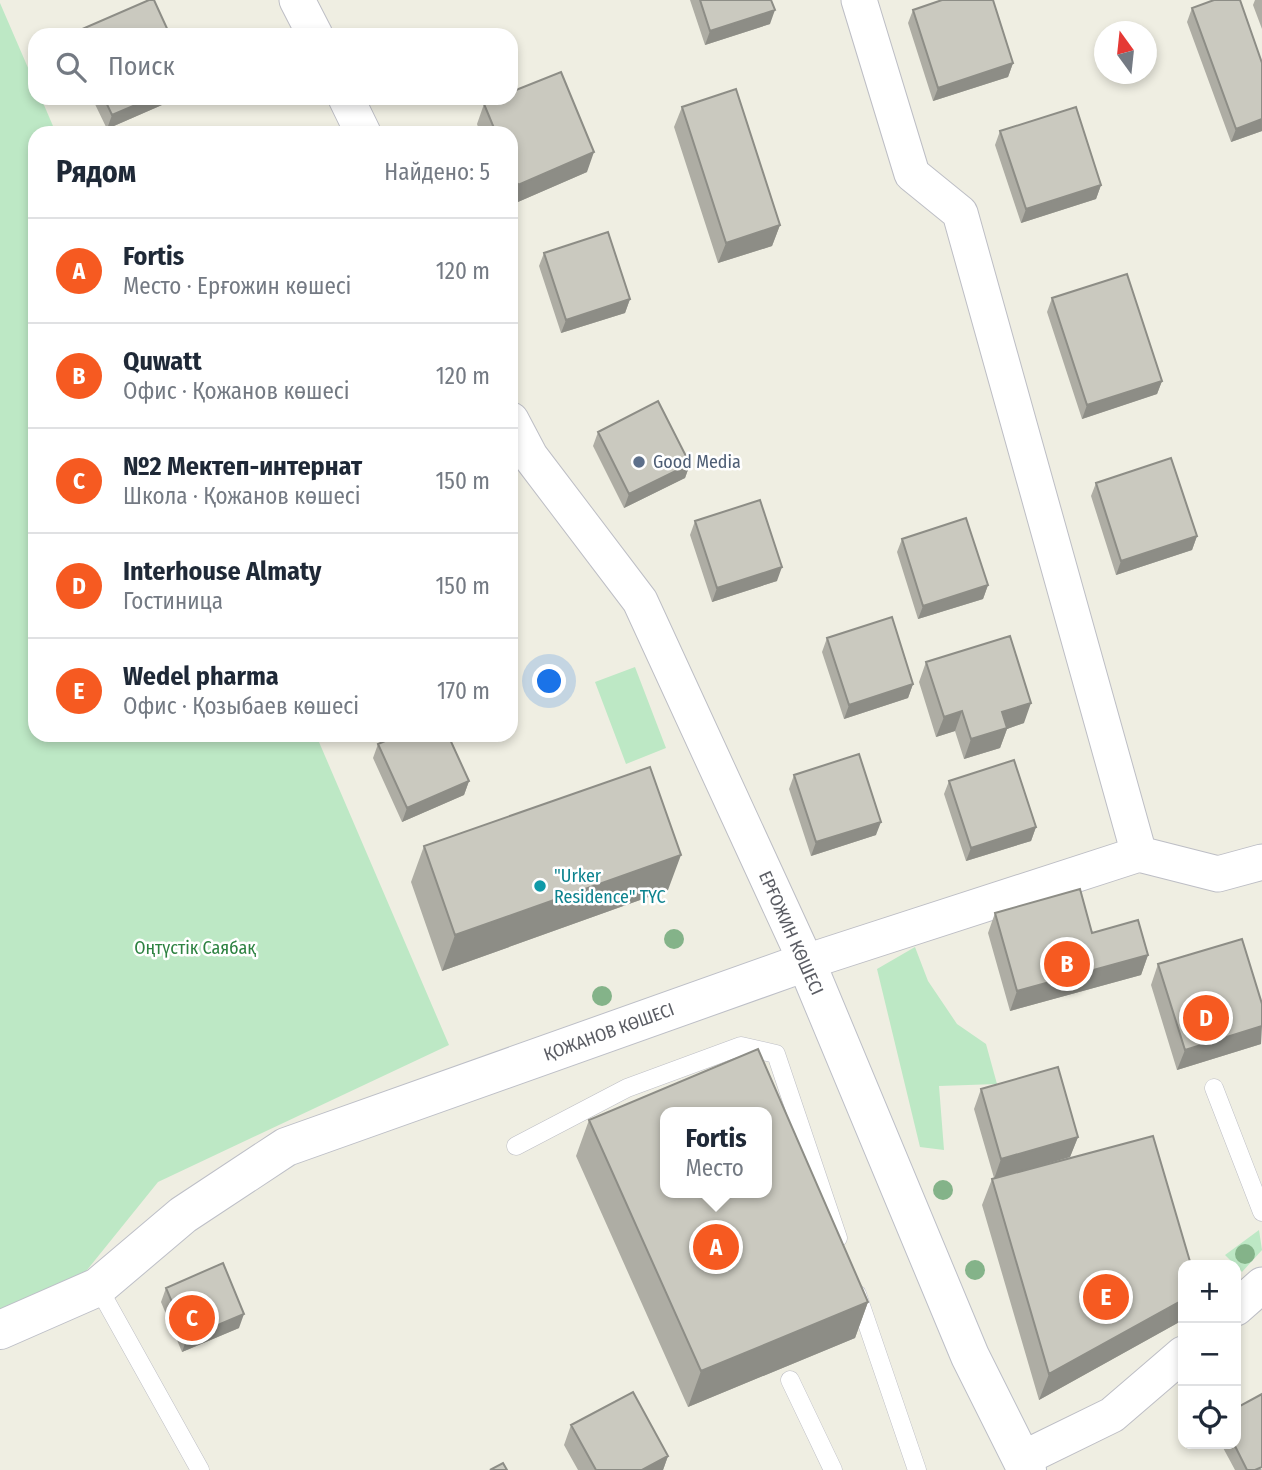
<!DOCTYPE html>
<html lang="ru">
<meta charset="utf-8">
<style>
body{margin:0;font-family:"Fira Sans Condensed",sans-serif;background:#f6f6f7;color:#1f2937}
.controls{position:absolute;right:21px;bottom:21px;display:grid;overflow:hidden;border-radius:14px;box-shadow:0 4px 10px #0003}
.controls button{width:63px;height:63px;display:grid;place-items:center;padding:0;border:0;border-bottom:2px solid #e0e1e3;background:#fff;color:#1f2937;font:35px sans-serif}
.compass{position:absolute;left:1094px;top:21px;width:63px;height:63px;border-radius:50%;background:#fff;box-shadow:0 4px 10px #0003;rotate:345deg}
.you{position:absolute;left:550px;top:682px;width:24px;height:24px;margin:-18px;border:5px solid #fff;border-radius:50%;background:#1a73e8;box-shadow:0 0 0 10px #1a73e833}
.badge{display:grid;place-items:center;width:46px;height:46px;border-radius:50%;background:#f65a21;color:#fff;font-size:23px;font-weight:700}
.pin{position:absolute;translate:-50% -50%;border:4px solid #fff;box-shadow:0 2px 7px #0006}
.popup{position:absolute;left:660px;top:1107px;width:112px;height:91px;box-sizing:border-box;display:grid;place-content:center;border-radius:14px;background:#fff;filter:drop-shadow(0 2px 5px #0005);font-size:23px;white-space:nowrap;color:#747a83}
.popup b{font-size:26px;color:#1f2937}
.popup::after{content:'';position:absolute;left:50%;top:100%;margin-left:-14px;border:14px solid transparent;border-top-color:#fff}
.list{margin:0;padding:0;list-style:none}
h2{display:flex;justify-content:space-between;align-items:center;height:91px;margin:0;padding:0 28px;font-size:30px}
h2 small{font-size:23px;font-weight:400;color:#747a83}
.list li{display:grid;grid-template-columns:46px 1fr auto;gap:21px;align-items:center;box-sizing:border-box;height:105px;padding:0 28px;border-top:2px solid #e0e1e3}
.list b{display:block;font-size:26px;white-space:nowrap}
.list p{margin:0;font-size:23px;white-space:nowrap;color:#747a83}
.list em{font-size:23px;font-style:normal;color:#747a83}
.icon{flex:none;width:38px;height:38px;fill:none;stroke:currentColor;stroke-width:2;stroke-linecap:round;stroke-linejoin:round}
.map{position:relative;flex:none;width:1262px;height:1470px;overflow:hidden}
.search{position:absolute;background:#fff;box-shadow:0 4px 10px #0003;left:28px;top:28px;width:490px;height:77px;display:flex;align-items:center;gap:18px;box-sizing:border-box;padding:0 24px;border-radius:21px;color:#747a83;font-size:26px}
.panel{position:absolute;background:#fff;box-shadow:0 4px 10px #0003;left:28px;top:126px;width:490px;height:616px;border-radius:21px}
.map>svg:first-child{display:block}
</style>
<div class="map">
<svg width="1262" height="1470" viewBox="0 0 1262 1470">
<rect width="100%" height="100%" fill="#efeee2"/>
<path fill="#bde8c5" d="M 0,3 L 35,84 L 35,98 L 41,98 L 56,133 L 35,133 L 35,735 L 316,735 L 449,1045 L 158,1182 L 83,1275 L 0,1312 Z
M 635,667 L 666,748 L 626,764 L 595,682 Z
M 915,947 L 928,981 L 957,1024 L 986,1044 L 997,1084 L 939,1086 L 944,1150 L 920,1147 L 877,969 Z
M 1259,1230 L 1262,1250 L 1242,1272 L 1225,1255 Z"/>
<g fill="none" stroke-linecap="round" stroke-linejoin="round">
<g stroke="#bdbec5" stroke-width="19">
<path id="lane" d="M 1214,1088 L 1262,1212
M 516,1146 L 627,1088 L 741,1046 L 776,1054 L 838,1238
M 98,1287 L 200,1470
M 857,1294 L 917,1470
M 790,1380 L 833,1470"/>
</g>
<g stroke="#bdbec5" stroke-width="37">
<path id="street" d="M 297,0 L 315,35
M 859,0 L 912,174 L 960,213 L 1139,854
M 346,98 L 363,133
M 511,420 L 530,456 L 640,601 L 806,962 L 1139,854 L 1218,874 L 1262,862
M 1236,1308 L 1262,1285
M 1022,1459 L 1112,1415 L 1183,1354"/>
</g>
<g stroke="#bdbfc7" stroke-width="40">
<path id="secondary" d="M 0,1330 L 98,1287 L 183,1215 L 286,1147 L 806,962 L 970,1356 L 1027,1470"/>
</g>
<use href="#lane" stroke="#fff" stroke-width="18"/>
<use href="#street" stroke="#fff" stroke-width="35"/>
<use href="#secondary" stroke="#fff" stroke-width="38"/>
</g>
<g fill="#84b389">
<circle cx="674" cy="939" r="10"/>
<circle cx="602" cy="996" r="10"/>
<circle cx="943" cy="1190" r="10"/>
<circle cx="1245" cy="1254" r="10"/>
<circle cx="975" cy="1270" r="10"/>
</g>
<path fill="#aeada4" d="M 690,0 L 771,0 L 770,24 L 705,45 Z
M 1255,0 L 1262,0 L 1262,29 L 1253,5 Z
M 1192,8 L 1262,63 L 1262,131 L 1231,142 L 1187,22 Z
M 913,10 L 1013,63 L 1008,77 L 933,101 L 908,23 Z
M 92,98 L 178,98 L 107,129 Z
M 484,104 L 587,172 L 511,205 L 511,133 L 480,133 L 477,124 Z
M 682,107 L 780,225 L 772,246 L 718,263 L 674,127 Z
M 1000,131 L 1101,185 L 1096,199 L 1021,223 L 995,145 Z
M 544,253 L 630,299 L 625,313 L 561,333 L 539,266 Z
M 1052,298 L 1162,381 L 1157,394 L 1082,419 L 1047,312 Z
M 598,432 L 690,464 L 685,478 L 624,508 L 593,446 Z
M 1096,483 L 1197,536 L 1192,550 L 1116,575 L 1091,496 Z
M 695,521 L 777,581 L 712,602 L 690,535 Z
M 902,539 L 988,585 L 983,599 L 918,619 L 897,552 Z
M 827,638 L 913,684 L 908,698 L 844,719 L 822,652 Z
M 926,662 L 1024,723 L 1007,729 L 1000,748 L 964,759 L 955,731 L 936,737 L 919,682 Z
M 378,744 L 469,781 L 464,795 L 402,822 L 373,758 Z
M 794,775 L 876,835 L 811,856 L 789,789 Z
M 949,781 L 1036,827 L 1031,841 L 966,861 L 944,794 Z
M 424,846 L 668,890 L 442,971 L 411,882 Z
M 995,913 L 1092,933 L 1148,955 L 1141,975 L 1010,1011 L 988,933 Z
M 1158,964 L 1261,1044 L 1177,1070 L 1151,985 Z
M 981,1089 L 1078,1137 L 1070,1157 L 1008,1175 L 1183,1265 L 1183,1320 L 1039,1400 L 982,1205 L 992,1179 L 994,1178 L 974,1109 Z
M 589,1120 L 868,1302 L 855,1338 L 688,1407 L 576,1156 Z
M 166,1288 L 239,1328 L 182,1352 L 161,1302 Z
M 571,1425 L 668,1456 L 663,1470 L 578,1470 L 564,1445 Z
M 1221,1444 L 1236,1444 L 1262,1470 L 1235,1470 Z"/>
<path fill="#8d8d86" d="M 775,10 L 770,24 L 705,45 L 710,31 Z
M 1013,63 L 1008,77 L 933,101 L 938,88 Z
M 152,98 L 178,98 L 107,129 L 112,115 Z
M 1262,119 L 1262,131 L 1231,142 L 1236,129 Z
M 594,152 L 587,172 L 511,205 L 518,185 Z
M 1101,185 L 1096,199 L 1021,223 L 1026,209 Z
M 780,225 L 772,246 L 718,263 L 726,243 Z
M 630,299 L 625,313 L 561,333 L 566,320 Z
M 1162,381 L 1157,394 L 1082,419 L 1087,405 Z
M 690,464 L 685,478 L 624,508 L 629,494 Z
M 1197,536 L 1192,550 L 1116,575 L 1121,561 Z
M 782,567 L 777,581 L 712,602 L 717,588 Z
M 988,585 L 983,599 L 918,619 L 923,606 Z
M 913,684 L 908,698 L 844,719 L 849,705 Z
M 1031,703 L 1024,723 L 1007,729 L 1000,748 L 964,759 L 971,739 L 1002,712 Z
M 962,711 L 955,731 L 936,737 L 944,717 Z
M 469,781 L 464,795 L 402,822 L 407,808 Z
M 881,822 L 876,835 L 811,856 L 816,842 Z
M 1036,827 L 1031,841 L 966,861 L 971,848 Z
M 681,855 L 668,890 L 442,971 L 455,935 Z
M 1148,955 L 1141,975 L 1010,1011 L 1017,991 Z
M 1262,1026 L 1261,1044 L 1177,1070 L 1185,1050 Z
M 1078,1137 L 1070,1157 L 994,1179 L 1001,1159 Z
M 1183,1300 L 1183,1320 L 1039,1400 L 1049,1374 Z
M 868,1302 L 855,1338 L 688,1407 L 701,1371 Z
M 244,1314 L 239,1328 L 182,1352 L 187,1338 Z
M 668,1456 L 663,1470 L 642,1470 Z"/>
<path fill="#cac9bf" stroke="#8d8d86" stroke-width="2" fill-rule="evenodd" d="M 149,0 L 154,0 L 170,35 L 74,35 L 73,33 Z
M 700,0 L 771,0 L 775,10 L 710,31 Z
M 942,0 L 993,0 L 1013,63 L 938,88 L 913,10 Z
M 1214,0 L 1240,0 L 1262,63 L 1262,119 L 1236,129 L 1192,8 Z
M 561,72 L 594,152 L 518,185 L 511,168 L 511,133 L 496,133 L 484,104 L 497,98 L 511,98 L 511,92 Z
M 736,89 L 780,225 L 726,243 L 682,107 Z
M 104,98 L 152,98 L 112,115 Z
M 1076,107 L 1101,185 L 1026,209 L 1000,131 Z
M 608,232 L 630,299 L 566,320 L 544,253 Z
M 1127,274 L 1162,381 L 1087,405 L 1052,298 Z
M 658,401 L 690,464 L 629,494 L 598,432 Z
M 1171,458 L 1197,536 L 1121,561 L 1096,483 Z
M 760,500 L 782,567 L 717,588 L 695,521 Z
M 966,518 L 988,585 L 923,606 L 902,539 Z
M 892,617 L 913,684 L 849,705 L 827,638 Z
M 1010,636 L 1031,703 L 1002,712 L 1007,728 L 971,739 L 962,711 L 944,717 L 926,662 Z
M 399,735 L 448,735 L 469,781 L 407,808 L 378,744 Z
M 859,754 L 881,822 L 816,842 L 794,775 Z
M 1014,760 L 1036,827 L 971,848 L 949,781 Z
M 650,767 L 681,855 L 455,935 L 424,846 Z
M 1080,889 L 1092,933 L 1138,920 L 1148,955 L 1017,991 L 995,913 Z
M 1242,939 L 1262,1004 L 1262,1026 L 1185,1050 L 1158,964 Z
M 758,1049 L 868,1302 L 701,1371 L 589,1120 ZM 665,1112 L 767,1112 L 767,1193 L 665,1193 Z
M 1058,1067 L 1078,1137 L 1001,1159 L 981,1089 Z
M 1153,1136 L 1191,1265 L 1183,1265 L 1183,1300 L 1049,1374 L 992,1179 Z
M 223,1263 L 244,1314 L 187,1338 L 166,1288 Z
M 633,1392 L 668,1456 L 642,1470 L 596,1470 L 571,1425 Z
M 1262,1394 L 1262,1467 L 1255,1470 L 1247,1470 L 1234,1444 L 1236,1444 L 1236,1408 Z
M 503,1463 L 507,1470 L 490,1470 Z"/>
<circle fill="#5c6f8a" stroke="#fff" stroke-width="2.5" cx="639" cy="462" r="7"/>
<circle fill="#0f9aa8" stroke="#fff" stroke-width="2.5" cx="540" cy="886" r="7"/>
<g text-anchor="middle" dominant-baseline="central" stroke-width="5" stroke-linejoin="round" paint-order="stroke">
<g font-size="18" fill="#4e5e75" stroke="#fff" text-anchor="start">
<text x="653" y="462">Good Media</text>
</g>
<g font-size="18" fill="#0d838f" stroke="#fff" text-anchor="start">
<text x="554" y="876">"Urker<tspan x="554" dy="21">Residence" ТҮС</tspan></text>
</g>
<g font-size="18" fill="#5b5d64" stroke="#fff">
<text transform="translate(791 933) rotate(66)">ЕРҒОЖИН КӨШЕСІ</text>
<text transform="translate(609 1032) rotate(-20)">ҚОЖАНОВ КӨШЕСІ</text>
</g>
<g font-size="18" fill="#2d8241" stroke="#fff">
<text x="195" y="948">Оңтүстік Саябақ</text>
</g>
</g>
</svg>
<div class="controls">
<button>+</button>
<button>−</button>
<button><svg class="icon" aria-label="locate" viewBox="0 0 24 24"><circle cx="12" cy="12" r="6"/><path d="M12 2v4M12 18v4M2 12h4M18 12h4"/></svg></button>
</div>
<svg class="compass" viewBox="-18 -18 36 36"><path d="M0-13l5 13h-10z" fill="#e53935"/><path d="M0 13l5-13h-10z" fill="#747a83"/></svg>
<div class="you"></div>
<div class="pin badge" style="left:716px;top:1247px">A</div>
<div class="popup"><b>Fortis</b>Место</div>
<div class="pin badge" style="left:1067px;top:964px">B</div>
<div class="pin badge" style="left:192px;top:1318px">C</div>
<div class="pin badge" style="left:1206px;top:1018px">D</div>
<div class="pin badge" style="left:1106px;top:1297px">E</div>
<div class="search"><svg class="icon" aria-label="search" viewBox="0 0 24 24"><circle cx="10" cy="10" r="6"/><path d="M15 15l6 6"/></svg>Поиск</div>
<section class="panel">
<h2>Рядом<small>Найдено: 5</small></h2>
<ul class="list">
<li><span class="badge">A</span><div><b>Fortis</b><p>Место · Ерғожин көшесі</p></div><em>120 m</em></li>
<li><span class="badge">B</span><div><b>Quwatt</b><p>Офис · Қожанов көшесі</p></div><em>120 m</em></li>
<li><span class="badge">C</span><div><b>№2 Мектеп-интернат</b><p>Школа · Қожанов көшесі</p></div><em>150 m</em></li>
<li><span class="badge">D</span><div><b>Interhouse Almaty</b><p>Гостиница</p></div><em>150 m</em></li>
<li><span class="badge">E</span><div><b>Wedel pharma</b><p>Офис · Қозыбаев көшесі</p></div><em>170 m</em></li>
</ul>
</section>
</div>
